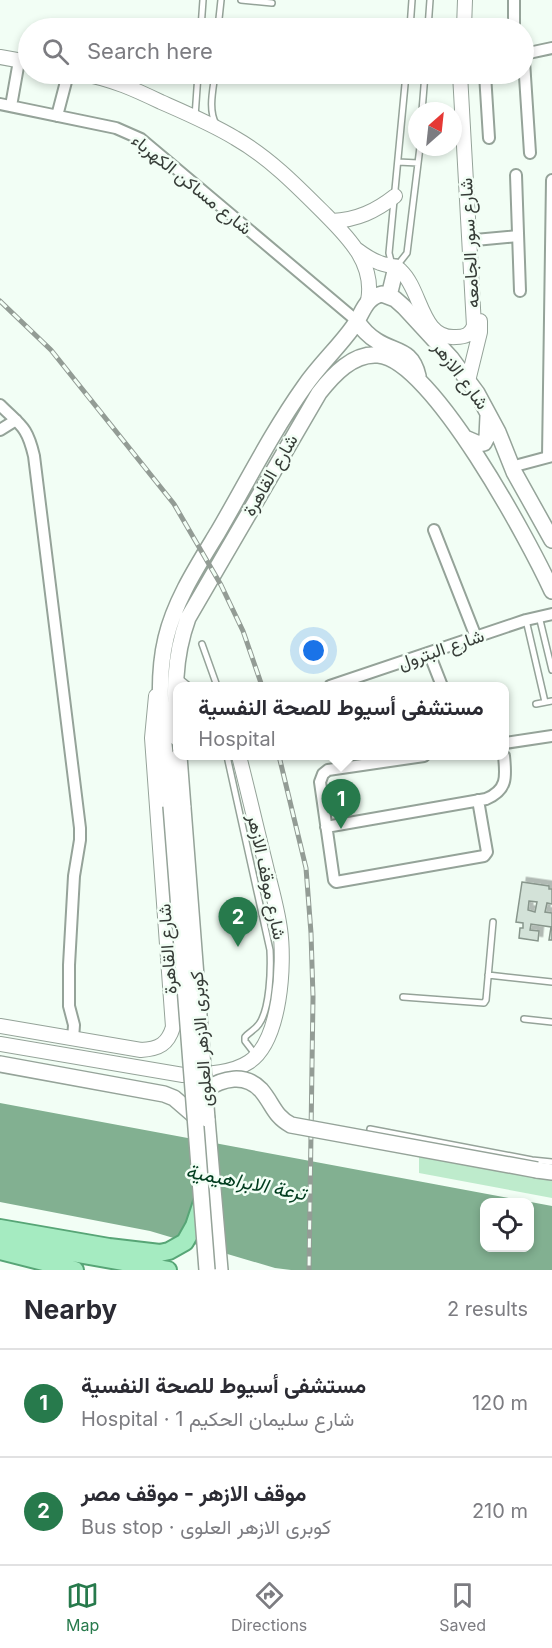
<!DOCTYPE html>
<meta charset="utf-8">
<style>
body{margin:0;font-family:Inter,Vazirmatn,sans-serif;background:#f7f7f7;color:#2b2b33}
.controls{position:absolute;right:18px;bottom:18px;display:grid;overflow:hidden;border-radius:12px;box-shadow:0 3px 9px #0003}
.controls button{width:54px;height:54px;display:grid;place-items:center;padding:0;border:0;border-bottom:2px solid #e1e1e2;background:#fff;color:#2b2b33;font:30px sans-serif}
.compass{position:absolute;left:408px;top:102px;width:54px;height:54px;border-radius:50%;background:#fff;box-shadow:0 3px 9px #0003;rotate:27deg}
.you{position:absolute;left:314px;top:651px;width:21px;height:21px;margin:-15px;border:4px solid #fff;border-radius:50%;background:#1a73e8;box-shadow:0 0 0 9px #1a73e833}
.badge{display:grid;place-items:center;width:39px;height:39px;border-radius:50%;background:#277a4c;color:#fff;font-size:20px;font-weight:700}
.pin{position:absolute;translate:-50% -50px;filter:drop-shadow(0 2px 3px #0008)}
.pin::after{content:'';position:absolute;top:32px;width:21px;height:18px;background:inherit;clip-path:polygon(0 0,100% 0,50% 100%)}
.popup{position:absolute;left:173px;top:682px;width:336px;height:78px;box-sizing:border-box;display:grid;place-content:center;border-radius:12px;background:#fff;filter:drop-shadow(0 2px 4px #0005);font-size:20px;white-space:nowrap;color:#7c7c81}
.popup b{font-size:22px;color:#2b2b33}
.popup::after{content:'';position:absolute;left:50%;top:100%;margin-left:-12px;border:12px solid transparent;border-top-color:#fff}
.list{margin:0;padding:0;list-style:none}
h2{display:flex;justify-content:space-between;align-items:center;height:78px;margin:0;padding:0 24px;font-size:26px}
h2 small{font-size:20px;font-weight:400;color:#7c7c81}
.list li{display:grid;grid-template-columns:39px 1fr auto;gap:18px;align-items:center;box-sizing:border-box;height:108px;padding:0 24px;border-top:2px solid #e1e1e2}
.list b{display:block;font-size:22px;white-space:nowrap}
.list p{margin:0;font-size:20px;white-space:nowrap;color:#7c7c81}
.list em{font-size:20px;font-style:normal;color:#7c7c81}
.icon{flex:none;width:33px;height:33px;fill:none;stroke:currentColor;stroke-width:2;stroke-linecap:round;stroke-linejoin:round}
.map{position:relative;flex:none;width:552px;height:1270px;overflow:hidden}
.search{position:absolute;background:#fff;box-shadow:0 3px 9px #0003;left:18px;right:18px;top:18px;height:66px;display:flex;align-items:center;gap:15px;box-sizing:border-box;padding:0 21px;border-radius:33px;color:#7c7c81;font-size:22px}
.sheet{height:294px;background:#fff}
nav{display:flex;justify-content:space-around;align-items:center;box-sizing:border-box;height:84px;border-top:2px solid #e1e1e2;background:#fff;font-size:16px;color:#7c7c81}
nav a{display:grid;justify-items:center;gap:3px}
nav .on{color:#277a4c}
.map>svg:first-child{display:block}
</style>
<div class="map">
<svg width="552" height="1270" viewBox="0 0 552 1270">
<defs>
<filter id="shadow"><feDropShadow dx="4.5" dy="-4.5" stdDeviation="0" flood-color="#0004"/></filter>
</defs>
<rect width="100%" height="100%" fill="#f2fef5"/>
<path fill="#beebcc" d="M 419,1156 L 552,1180 L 552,1198 L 419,1173 Z"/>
<path fill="#82b091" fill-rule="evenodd" d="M 0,1103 L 552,1206 L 552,1270 L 291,1270 L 275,1268 L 150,1231 L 0,1202 ZM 484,1202 L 530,1202 L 530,1248 L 484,1248 Z"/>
<path fill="#d3e2d8" stroke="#88968c" stroke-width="1.5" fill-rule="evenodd" filter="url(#shadow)" d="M 522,882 L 549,886 L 549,889 L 552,889 L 552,904 L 547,903 L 545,912 L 552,913 L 552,940 L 549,940 L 551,927 L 531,924 L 530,930 L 539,931 L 538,941 L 519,938 L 520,928 L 523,928 L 523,923 L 516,922 ZM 529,901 L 537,902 L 535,912 L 528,910 Z"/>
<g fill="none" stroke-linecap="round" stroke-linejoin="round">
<g stroke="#95a399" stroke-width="8">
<path id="service" d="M 241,0 L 272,3
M 201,28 L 203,0
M 218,28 L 221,0
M 410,28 L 412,0
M 428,28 L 430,0
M 215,74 C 213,90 208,110 216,124
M 406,74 L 389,253 L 391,261 L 396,267 L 407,253 L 420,147
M 422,111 L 425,74
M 195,117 L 198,74
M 398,162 L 418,163
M 539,616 L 552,670
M 526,620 L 545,702
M 202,644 L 217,686
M 179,678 L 189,686
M 536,704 L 552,701
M 227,756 L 270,950 C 271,969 270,1009 259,1024 C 255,1030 249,1032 245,1037 L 245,1041 L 255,1054
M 488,975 L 552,982
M 403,997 L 484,1003 L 486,1000 L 493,922
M 524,1019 L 552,1022
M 370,1129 L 532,1160 L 552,1162"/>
</g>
<g stroke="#95a399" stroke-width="14">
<path id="minor" d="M 514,0 L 514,28
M 524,54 L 552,48
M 524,61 L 530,153
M 485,74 L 489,138
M 0,104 L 116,128 L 141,139 L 357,321
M 11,106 L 19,61
M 57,116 L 68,74
M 516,175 L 520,291
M 475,240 L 518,236
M 0,405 C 21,426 27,426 34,456 L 80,828 L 80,840 L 74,876 L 69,965 L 69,1006 L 74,1025 L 73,1039
M 0,430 L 16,420
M 548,457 L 552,180
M 511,467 L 552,456
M 434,530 L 476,637
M 429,653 L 442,686
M 330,686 L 526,620 L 552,614
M 505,743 L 552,736
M 424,756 L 328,770 L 323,774 L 320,782 L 334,880 L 336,882 L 484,856 L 487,852 L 478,800
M 326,827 L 486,799 C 508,790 506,776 504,756"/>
</g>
<g stroke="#95a399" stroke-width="16">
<path id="tertiary" d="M 464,28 L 465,0
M 0,57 L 28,62
M 84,74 C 112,79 136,90 161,102 C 186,113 212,124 235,138 C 270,158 298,187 326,215 C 350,239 375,265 368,301
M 332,221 C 357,220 376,211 395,196
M 356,249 C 364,255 371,260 380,263 C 388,266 395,265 401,271 C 422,291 421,340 456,337 C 465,337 470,335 474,326 L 460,74
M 468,381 L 480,332 L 480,321
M 0,1026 L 141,1050 C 159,1049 168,1044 173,1027 L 152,738 L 156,696
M 0,1044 L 183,1075 C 204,1074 231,1074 249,1062 C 281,1041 285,963 280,929 C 277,906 270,884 265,862 C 256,826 248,791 239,756"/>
</g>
<g stroke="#95a399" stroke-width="18">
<path id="secondary" d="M 389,296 L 396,267
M 357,321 C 362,329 369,336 377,341 C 396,353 412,349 418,376
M 465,438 L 479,444 L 484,443 L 487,437 L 488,416
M 178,739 C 174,697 173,659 188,618 L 319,393 C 333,375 353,353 378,355 C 432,359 530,543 552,591
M 179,756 L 183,808
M 171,806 C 166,751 153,692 166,638 C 175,600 198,565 218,532 C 246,484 272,432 304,387 C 319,365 338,348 353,327 C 363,314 364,298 382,294 L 395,299 L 404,307 L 451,358 L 477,393 L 498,432 L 514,472 L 552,540
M 0,1064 L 164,1094 L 174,1098 L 196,1117
M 207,1119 L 220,1270
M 537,1170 L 552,1172"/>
</g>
<g stroke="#57a576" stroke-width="20">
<path id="primary" d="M 0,1228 L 109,1247 L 160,1253 L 169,1251 L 185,1242 L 194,1226 L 202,1202
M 0,1240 L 168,1270
M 0,1251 L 75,1270"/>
</g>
<use href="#service" stroke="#fff" stroke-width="5"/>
<use href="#minor" stroke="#fff" stroke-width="10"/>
<use href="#tertiary" stroke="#fff" stroke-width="14"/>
<use href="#secondary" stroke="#fff" stroke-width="15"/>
<use href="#primary" stroke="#a5ebc1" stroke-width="16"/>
<g stroke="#939c95" stroke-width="5">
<path id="rail" d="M 0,301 L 51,350 L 174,504 L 221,585 L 243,631 L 262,686
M 279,756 L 306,868 L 311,933 L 313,997 L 309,1270"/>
</g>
<use href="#rail" stroke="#f2fef5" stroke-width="3" stroke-dasharray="9" stroke-linecap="butt"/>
<g stroke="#95a399" stroke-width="18" stroke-linecap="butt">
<path id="secondary-bridge" d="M 171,806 L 207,1270
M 183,808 L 207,1119
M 205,1090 C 223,1078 245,1073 261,1090 C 273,1104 274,1116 291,1125 L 537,1170"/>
</g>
<use href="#secondary-bridge" stroke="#fff" stroke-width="15"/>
</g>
<g text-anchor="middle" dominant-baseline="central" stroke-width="5" stroke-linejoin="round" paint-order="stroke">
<g font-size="18" fill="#363c37" stroke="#f2fef5">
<text transform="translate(192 184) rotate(39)">شارع مساكن الكهرباء</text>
<text transform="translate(469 243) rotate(-93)">شارع سور الجامعه</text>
<text transform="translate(461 375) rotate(53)">شارع الازهر</text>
<text transform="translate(270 475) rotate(-60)">شارع القاهرة</text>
<text transform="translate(441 649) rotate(-19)">شارع البترول</text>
<text transform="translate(267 877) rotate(78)">شارع موقف الازهر</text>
<text transform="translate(167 949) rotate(-94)">شارع القاهرة</text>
<text transform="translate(201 1039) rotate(-94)">كوبرى الازهر العلوى</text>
</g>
<g font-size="20" font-style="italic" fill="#003c1e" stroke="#f2fef5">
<text transform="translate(246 1182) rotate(11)">ترعة الابراهيمية</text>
</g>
</g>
</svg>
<div class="controls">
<button><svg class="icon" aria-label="locate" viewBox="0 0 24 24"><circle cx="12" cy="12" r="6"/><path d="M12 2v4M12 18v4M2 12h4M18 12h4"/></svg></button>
</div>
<svg class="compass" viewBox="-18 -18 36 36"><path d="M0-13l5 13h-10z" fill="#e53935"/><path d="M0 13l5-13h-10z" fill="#7c7c81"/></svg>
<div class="you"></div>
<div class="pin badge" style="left:341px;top:829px">1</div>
<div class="popup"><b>مستشفى أسيوط للصحة النفسية</b>Hospital</div>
<div class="pin badge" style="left:238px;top:947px">2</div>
<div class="search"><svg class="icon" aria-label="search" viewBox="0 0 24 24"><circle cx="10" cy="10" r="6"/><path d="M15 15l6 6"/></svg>Search here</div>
</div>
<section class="sheet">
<h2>Nearby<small>2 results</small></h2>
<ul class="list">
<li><span class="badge">1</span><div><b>مستشفى أسيوط للصحة النفسية</b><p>Hospital · شارع سليمان الحكيم 1</p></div><em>120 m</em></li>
<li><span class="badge">2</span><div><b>موقف الازهر - موقف مصر</b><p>Bus stop · كوبرى الازهر العلوى</p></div><em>210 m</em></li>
</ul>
</section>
<nav>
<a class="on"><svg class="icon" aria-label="map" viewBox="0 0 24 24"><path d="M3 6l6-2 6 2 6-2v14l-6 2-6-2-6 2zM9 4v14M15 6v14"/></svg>Map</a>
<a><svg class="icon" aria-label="directions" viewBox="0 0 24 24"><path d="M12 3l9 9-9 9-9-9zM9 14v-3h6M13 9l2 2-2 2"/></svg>Directions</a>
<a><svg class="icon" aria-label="saved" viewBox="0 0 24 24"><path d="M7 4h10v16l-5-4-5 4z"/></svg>Saved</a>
</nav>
